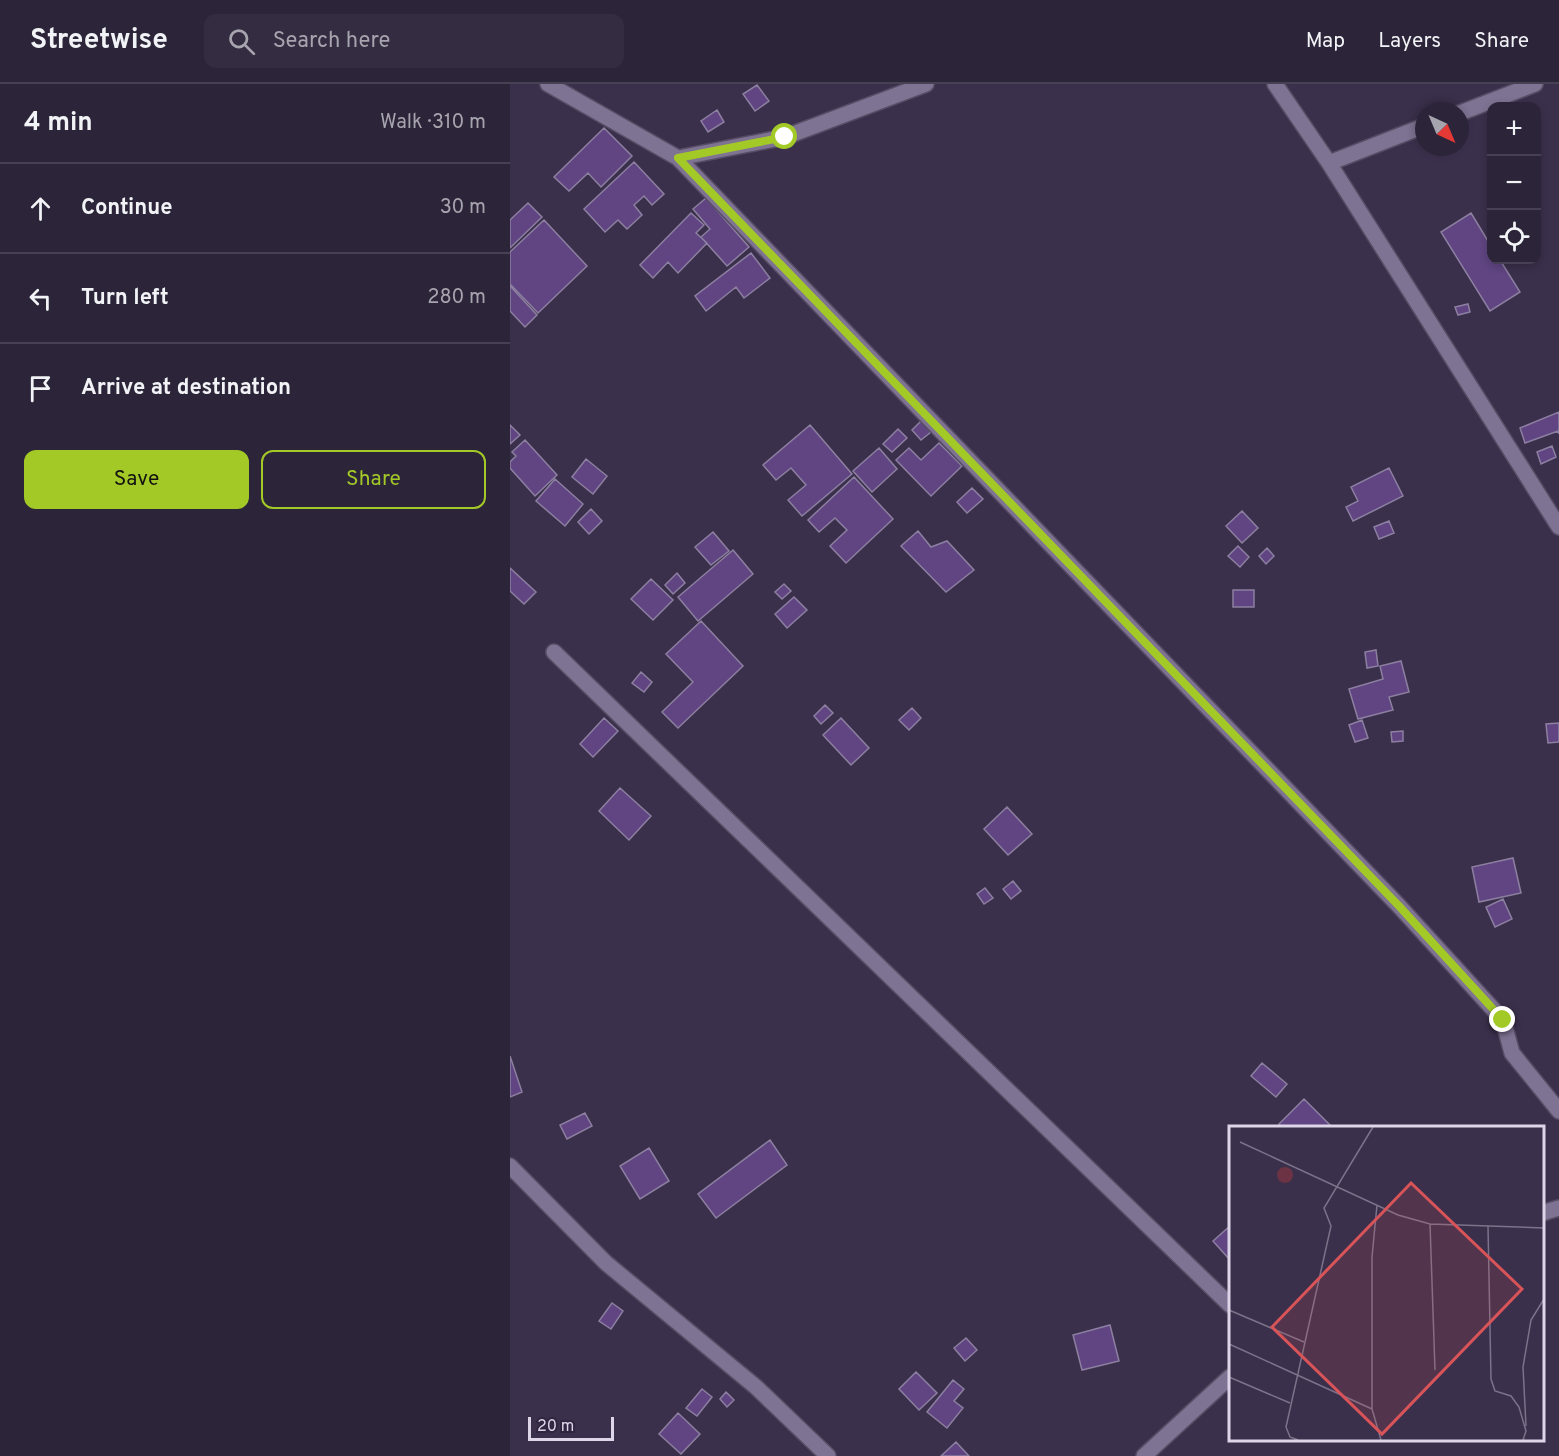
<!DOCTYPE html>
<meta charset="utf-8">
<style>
body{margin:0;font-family:Overpass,sans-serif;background:#342c41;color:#f1f3f6}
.controls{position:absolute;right:18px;top:18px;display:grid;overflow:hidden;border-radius:12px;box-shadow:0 3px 9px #0003}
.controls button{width:54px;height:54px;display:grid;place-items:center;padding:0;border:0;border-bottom:2px solid #484153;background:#2c2439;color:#f1f3f6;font:30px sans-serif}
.compass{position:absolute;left:905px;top:18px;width:54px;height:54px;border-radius:50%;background:#2c2439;box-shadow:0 3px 9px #0003;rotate:136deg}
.scale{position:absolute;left:18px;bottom:15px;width:86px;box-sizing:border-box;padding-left:6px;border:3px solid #ddd6e8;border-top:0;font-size:16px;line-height:21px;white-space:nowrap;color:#ddd6e8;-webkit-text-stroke:4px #312641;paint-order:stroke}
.stop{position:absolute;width:18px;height:18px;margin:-14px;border:4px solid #a3c927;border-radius:50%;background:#fff}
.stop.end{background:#a3c927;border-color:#fff;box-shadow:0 2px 6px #0008}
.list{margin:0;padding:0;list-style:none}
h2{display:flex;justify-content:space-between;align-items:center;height:78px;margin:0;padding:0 24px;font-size:26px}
h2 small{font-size:20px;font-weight:400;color:#a6a4ae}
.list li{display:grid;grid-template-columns:39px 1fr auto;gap:18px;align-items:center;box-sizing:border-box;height:90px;padding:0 24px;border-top:2px solid #484153}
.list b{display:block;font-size:22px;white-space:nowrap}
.list em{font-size:20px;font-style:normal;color:#a6a4ae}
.actions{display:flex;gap:12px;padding:18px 24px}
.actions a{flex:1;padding:14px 0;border:2px solid #a3c927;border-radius:12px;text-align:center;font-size:21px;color:#a3c927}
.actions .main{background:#a3c927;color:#111}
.icon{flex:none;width:33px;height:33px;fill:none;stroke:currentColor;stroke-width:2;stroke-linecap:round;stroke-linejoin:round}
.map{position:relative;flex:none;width:1049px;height:1372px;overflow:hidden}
header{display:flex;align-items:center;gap:36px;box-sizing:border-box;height:84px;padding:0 30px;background:#2c2439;border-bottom:2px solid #484153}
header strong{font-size:28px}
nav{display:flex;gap:33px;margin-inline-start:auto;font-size:21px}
.search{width:420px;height:54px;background:#342c41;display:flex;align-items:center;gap:15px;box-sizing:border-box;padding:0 21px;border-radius:12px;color:#a6a4ae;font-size:22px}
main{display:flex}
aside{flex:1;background:#2c2439}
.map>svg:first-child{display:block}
</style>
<header>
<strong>Streetwise</strong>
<div class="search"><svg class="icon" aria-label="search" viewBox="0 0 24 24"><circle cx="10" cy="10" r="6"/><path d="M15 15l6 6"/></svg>Search here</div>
<nav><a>Map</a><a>Layers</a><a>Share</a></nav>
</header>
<main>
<aside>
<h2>4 min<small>Walk · 310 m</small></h2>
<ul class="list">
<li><svg class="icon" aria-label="ahead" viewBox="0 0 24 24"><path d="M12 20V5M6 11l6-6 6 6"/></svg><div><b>Continue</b></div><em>30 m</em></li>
<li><svg class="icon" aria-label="left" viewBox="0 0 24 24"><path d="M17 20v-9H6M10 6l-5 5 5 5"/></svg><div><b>Turn left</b></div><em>280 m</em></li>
<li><svg class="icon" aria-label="arrive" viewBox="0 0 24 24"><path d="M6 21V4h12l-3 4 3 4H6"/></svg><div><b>Arrive at destination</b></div></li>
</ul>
<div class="actions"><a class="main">Save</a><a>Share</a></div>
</aside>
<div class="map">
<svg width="1049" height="1372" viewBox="0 0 1049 1372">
<rect width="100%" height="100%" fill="#3b304c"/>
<path fill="#604582" stroke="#8c7fa0" stroke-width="1.5" d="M 247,1 L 259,17 L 245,27 L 233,10 Z
M 207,26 L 214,38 L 198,48 L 191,37 Z
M 94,44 L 122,72 L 91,103 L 78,89 L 59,107 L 44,93 Z
M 124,78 L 154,110 L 142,121 L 134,112 L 124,121 L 132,131 L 117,145 L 108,136 L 95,148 L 74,125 Z
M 196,114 L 239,163 L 217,182 L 191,153 L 200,145 L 183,125 Z
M 18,119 L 32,133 L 0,164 L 0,136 Z
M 181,129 L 194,141 L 186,149 L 197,159 L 168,189 L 158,178 L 143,194 L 130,181 Z
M 961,129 L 981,162 L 981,176 L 990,176 L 1010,208 L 980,227 L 931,148 Z
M 34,136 L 77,182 L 28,229 L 0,200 L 0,168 Z
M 241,169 L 260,194 L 234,214 L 226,203 L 196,227 L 185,212 Z
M 0,202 L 27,231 L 15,243 L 0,227 Z
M 958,220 L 960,228 L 948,231 L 945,223 Z
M 1049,328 L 1049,350 L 1048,347 L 1015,359 L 1010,344 Z
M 411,337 L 421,348 L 411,356 L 402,346 Z
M 0,341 L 10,351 L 0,360 Z
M 300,341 L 342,390 L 292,432 L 278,416 L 296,401 L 281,384 L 266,396 L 253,381 Z
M 388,345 L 397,354 L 382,368 L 373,360 Z
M 15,356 L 47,391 L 25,412 L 0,384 L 0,378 L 6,372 L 2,368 Z
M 429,359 L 452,382 L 421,412 L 386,376 L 399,364 L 411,376 Z
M 1042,362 L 1046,373 L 1031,380 L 1027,368 Z
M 369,364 L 387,385 L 362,408 L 343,387 Z
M 76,375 L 97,392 L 83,410 L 62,393 Z
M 879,384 L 893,412 L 843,437 L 836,423 L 848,417 L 841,403 Z
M 344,393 L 383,435 L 336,479 L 320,462 L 337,446 L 325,434 L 309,448 L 298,436 Z
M 45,395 L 73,420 L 55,442 L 26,417 Z
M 462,404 L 473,415 L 457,429 L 447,418 Z
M 81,425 L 92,437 L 79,450 L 68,438 Z
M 732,427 L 748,444 L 732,459 L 716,442 Z
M 879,437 L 884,449 L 869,455 L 864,443 Z
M 408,447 L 421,463 L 437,457 L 464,486 L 436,508 L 391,462 Z
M 203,448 L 219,467 L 201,481 L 185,463 Z
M 728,462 L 739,473 L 730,483 L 718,472 Z
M 757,464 L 764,472 L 756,480 L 749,472 Z
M 223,466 L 243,490 L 188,537 L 168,513 Z
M 0,484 L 26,508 L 14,520 L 0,507 Z
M 167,489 L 175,499 L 163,510 L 155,501 Z
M 141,495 L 163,516 L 143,536 L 121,515 Z
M 274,500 L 281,507 L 272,515 L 265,508 Z
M 723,506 L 744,506 L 744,523 L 723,523 Z
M 284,513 L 297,526 L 277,544 L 265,530 Z
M 191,537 L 233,582 L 168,644 L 152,628 L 183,598 L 156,570 Z
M 866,566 L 868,582 L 857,584 L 855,568 Z
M 891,577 L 899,608 L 879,613 L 883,626 L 848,635 L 839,605 L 873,595 L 870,582 Z
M 131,588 L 142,598 L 134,608 L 122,599 Z
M 315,621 L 323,629 L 311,640 L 304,632 Z
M 402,624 L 411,634 L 399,646 L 389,636 Z
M 94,634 L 108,647 L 83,673 L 70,660 Z
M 331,634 L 359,664 L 341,681 L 313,651 Z
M 852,636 L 858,654 L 845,658 L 839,641 Z
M 1049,639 L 1049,658 L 1038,659 L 1036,640 Z
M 893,647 L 893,657 L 882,658 L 881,648 Z
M 110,704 L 141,732 L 119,756 L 89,727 Z
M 497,723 L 522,750 L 498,771 L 474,745 Z
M 1003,774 L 1011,809 L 969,818 L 962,783 Z
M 503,797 L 511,807 L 501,815 L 493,805 Z
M 475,804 L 483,814 L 474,820 L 467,810 Z
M 993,815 L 1002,835 L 985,843 L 976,823 Z
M 0,972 L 12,1008 L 0,1013 Z
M 752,979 L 777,1000 L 766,1013 L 741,992 Z
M 794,1015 L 822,1043 L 822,1044 L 772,1044 L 769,1040 Z
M 75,1029 L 82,1042 L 57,1055 L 50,1041 Z
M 260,1056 L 277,1081 L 206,1134 L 188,1110 Z
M 139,1064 L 159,1097 L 130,1115 L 110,1082 Z
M 720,1142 L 720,1176 L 703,1157 Z
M 102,1219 L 113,1227 L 101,1245 L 89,1237 Z
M 600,1241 L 609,1277 L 572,1286 L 563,1251 Z
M 456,1254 L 467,1266 L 455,1277 L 444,1264 Z
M 406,1288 L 427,1309 L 409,1326 L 389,1305 Z
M 443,1296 L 454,1305 L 444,1317 L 453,1324 L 437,1344 L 417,1328 Z
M 192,1305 L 202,1313 L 187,1332 L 176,1324 Z
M 216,1308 L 224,1316 L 217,1323 L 210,1315 Z
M 168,1329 L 190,1350 L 171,1370 L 149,1350 Z
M 446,1358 L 459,1372 L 431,1372 Z"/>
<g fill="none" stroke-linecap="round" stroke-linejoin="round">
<g stroke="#564c64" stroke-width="18">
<path id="minor" d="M 38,0 L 168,74 L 889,822 L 993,936 L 1002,969 L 1049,1027
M 765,0 L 819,79 L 1049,443
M 950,29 L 1025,0
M 168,74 L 275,53 L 416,0
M 819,79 L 914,42
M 44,568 L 720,1221
M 0,1082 L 96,1179 L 246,1303 L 318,1372
M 1032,1129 L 1049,1124
M 634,1372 L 720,1293"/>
</g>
<use href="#minor" stroke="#7f7393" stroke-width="15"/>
</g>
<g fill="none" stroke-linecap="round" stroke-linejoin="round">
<path stroke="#a3c927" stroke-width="8" d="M 275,53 L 168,74 L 889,822 L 993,936"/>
</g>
<g transform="translate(719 1042)">
<rect width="315" height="315" fill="#3b304c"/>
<path d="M48 49a8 8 0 1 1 16 0a8 8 0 1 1-16 0Z" fill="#6b3344"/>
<path fill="none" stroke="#7c728a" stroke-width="1.5" d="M 11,16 L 169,89 L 201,98 L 315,102M 148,79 L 143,131 L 143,283 L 152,314M 201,98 L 206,244M 259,100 L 262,253 L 266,265 L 282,270 L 290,281 L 297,305 L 294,314M 0,184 L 75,216M 0,218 L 143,283M 0,251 L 61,277M 297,300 L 294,241 L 302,194 L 315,173M 69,314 L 61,311 L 57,301 L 102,100 L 95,82 L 144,1"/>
<path fill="#d85458" fill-opacity="0.15" stroke="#d85458" stroke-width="3" d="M 182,57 L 293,163 L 153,308 L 43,201 Z"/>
<rect width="315" height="315" fill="none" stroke="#ddd6e8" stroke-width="3"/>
</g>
</svg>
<div class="controls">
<button>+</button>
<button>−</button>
<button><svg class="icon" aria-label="locate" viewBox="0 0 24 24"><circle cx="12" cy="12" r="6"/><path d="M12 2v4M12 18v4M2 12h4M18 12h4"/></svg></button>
</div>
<svg class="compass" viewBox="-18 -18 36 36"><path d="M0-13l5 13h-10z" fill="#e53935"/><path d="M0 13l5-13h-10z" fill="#a6a4ae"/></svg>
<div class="scale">20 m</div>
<div class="stop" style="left:275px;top:53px"></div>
<div class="stop end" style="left:993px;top:936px"></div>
</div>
</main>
